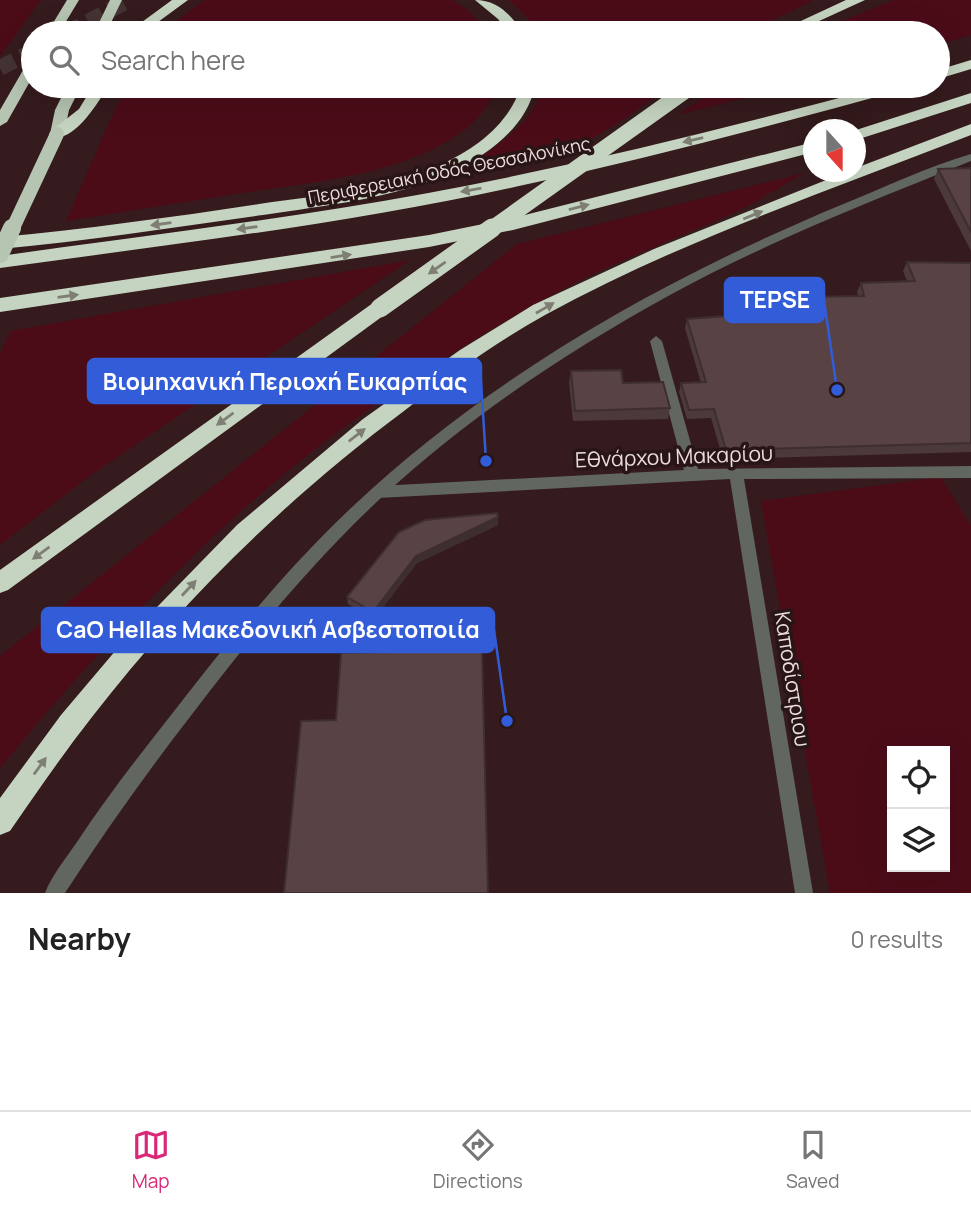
<!DOCTYPE html>
<meta charset="utf-8">
<style>
body{margin:0;font-family:Manrope,sans-serif;background:#f6f6f6;color:#222}
.controls{position:absolute;right:21px;bottom:21px;display:grid;overflow:hidden;border-radius:0px;box-shadow:0 7px 28px #0002}
.controls button{width:63px;height:63px;display:grid;place-items:center;padding:0;border:0;border-bottom:2px solid #e0e0e0;background:#fff;color:#222;font:35px sans-serif}
.compass{position:absolute;left:803px;top:119px;width:63px;height:63px;border-radius:50%;background:#fff;box-shadow:0 7px 28px #0002;rotate:159deg}
.list{margin:0;padding:0;list-style:none}
h2{display:flex;justify-content:space-between;align-items:center;height:91px;margin:0;padding:0 28px;font-size:30px}
h2 small{font-size:23px;font-weight:400;color:#767676}
.icon{flex:none;width:38px;height:38px;fill:none;stroke:currentColor;stroke-width:2;stroke-linecap:round;stroke-linejoin:round}
.map{position:relative;flex:none;width:971px;height:893px;overflow:hidden}
.search{position:absolute;background:#fff;box-shadow:0 7px 28px #0002;left:21px;right:21px;top:21px;height:77px;display:flex;align-items:center;gap:18px;box-sizing:border-box;padding:0 24px;border-radius:38px;color:#767676;font-size:26px}
.sheet{height:217px;background:#fff}
nav{display:flex;justify-content:space-around;align-items:center;box-sizing:border-box;height:98px;border-top:2px solid #e0e0e0;background:#fff;font-size:19px;color:#767676}
nav a{display:grid;justify-items:center;gap:4px}
nav .on{color:#db2777}
.map>svg:first-child{display:block}
</style>
<div class="map">
<svg width="971" height="893" viewBox="0 0 971 893">
<rect width="100%" height="100%" fill="#281516"/>
<path fill="#351b1d" fill-rule="evenodd" d="M 0,0 L 971,0 L 971,893 L 0,893 ZM 33,33 L 938,33 L 938,86 L 33,86 ZM 814,130 L 856,130 L 856,172 L 814,172 ZM 892,751 L 945,751 L 945,867 L 892,867 Z"/>
<path fill="#4b0c18" fill-rule="evenodd" d="M 0,0 L 41,0 L 0,56 Z
M 204,0 L 452,0 L 469,11 L 490,33 L 160,33 Z
M 509,0 L 814,0 L 747,33 L 538,33 L 529,20 Z
M 894,0 L 971,0 L 971,35 L 938,45 L 938,33 L 812,33 Z
M 128,86 L 498,86 C 463,173 315,181 236,194 C 180,203 123,212 66,221 L 114,111 Z
M 543,86 L 669,86 L 626,118 L 570,152 L 454,175 C 486,151 533,129 543,86 Z
M 721,86 L 793,86 L 677,115 Z
M 805,173 C 783,185 762,199 740,210 C 677,239 612,262 552,295 C 447,353 345,420 255,499 C 162,580 79,673 0,768 L 0,656 L 517,244 Z
M 410,260 L 91,475 L 0,545 L 0,354 L 10,331 Z
M 941,477 L 971,526 L 971,893 L 830,893 L 761,501 ZM 892,751 L 945,751 L 945,867 L 892,867 Z"/>
<g fill="none" stroke-linecap="round" stroke-linejoin="round">
<path stroke="#453334" stroke-width="16" stroke-dasharray="16 8" stroke-linecap="butt" d="M 67,33 L 129,0
M 0,68 L 33,51"/>
<path fill="#61675f" fill-rule="evenodd" d="M 656,336 L 662,341 L 698,469 L 971,466 L 971,478 L 744,479 L 813,893 L 795,893 L 730,479 L 378,498 L 373,496 L 371,492 L 373,488 L 378,486 L 684,470 L 650,341 Z"/>
<path fill="#61675f" fill-rule="evenodd" d="M 971,154 L 971,161 C 869,202 767,242 670,295 C 568,351 468,417 382,497 C 312,562 251,637 193,713 C 148,771 105,831 65,893 L 45,893 C 52,875 66,858 77,842 C 104,801 134,762 164,724 C 222,649 282,573 351,508 C 492,375 663,279 841,205 C 883,188 927,167 971,154 Z"/>
<path fill="#b6c4b2" fill-rule="evenodd" d="M 67,0 L 79,0 L 59,33 L 47,33 Z
M 110,0 L 122,0 L 106,33 L 94,33 Z
M 33,61 L 33,76 L 7,122 L 0,126 L 0,110 L 26,65 Z
M 67,86 L 81,86 L 69,110 L 64,134 L 57,138 L 50,134 L 55,110 Z"/>
<path fill="#c5d4c0" fill-rule="evenodd" d="M 172,0 L 188,0 L 143,33 L 127,33 Z
M 475,0 C 498,0 511,15 523,33 L 509,33 L 498,19 Z
M 846,0 L 865,0 L 793,33 L 775,33 Z
M 971,60 L 971,69 L 938,79 L 938,70 Z
M 93,86 L 108,86 C 98,103 74,143 51,137 L 49,134 L 51,131 L 79,109 Z
M 521,86 L 535,86 C 527,126 489,154 454,171 C 395,199 327,205 263,215 C 176,227 88,241 0,249 L 0,237 C 87,229 173,217 259,204 C 320,195 383,190 440,165 C 476,149 509,124 521,86 Z
M 884,86 L 908,86 L 905,89 C 777,124 649,158 519,186 C 348,224 173,244 0,268 L 0,256 C 114,240 228,226 341,208 C 524,179 705,134 884,86 Z
M 971,93 L 971,103 L 856,140 L 856,130 Z
M 971,124 L 971,135 C 828,191 680,241 545,315 C 495,343 449,376 404,411 C 287,498 181,602 92,717 C 63,754 37,792 10,831 L 0,835 L 0,798 L 61,715 L 122,643 L 237,525 L 363,419 L 460,350 L 533,305 L 654,249 L 846,172 L 856,172 L 856,168 Z
M 814,142 L 814,152 L 513,230 L 429,247 L 0,312 L 0,298 L 429,235 L 513,218 Z
M 380,301 L 387,303 L 389,308 L 387,313 L 8,590 L 0,593 L 0,570 L 373,303 Z"/>
<path stroke="#b6c4b2" stroke-width="14" d="M 12,230 L 57,134"/>
<path stroke="#b6c4b2" stroke-width="18" d="M 0,254 L 12,228"/>
<path stroke="#c5d4c0" stroke-width="16" d="M 490,230 L 692,86"/>
<path stroke="#c5d4c0" stroke-width="19" d="M 380,308 L 492,228"/>
</g>
<path fill="#4c393a" d="M 971,168 L 971,251 L 934,179 L 938,169 Z
M 907,262 L 971,263 L 971,452 L 723,459 L 711,418 L 687,419 L 679,392 L 681,383 L 701,383 L 685,328 L 687,319 L 737,316 L 739,308 L 791,308 L 790,306 L 793,297 L 858,296 L 857,292 L 861,283 L 907,281 L 903,271 Z
M 571,371 L 623,383 L 670,408 L 668,419 L 573,421 L 569,382 Z
M 498,517 L 498,525 L 417,563 L 374,619 L 348,604 L 347,597 Z"/>
<path fill="#3e2e2f" d="M 498,517 L 498,525 L 417,563 L 374,619 L 373,612 L 416,556 Z"/>
<path fill="#584243" stroke="#3e2e2f" stroke-width="2" d="M 971,168 L 971,232 L 938,169 Z
M 907,262 L 971,263 L 971,443 L 726,450 L 714,409 L 689,410 L 681,383 L 706,382 L 687,319 L 741,315 L 739,308 L 797,308 L 793,297 L 864,296 L 861,283 L 915,281 Z
M 621,370 L 623,383 L 663,382 L 670,408 L 575,411 L 571,371 Z
M 497,513 L 498,517 L 416,556 L 373,612 L 347,597 L 399,532 L 425,520 Z
M 482,650 L 488,893 L 284,893 L 301,721 L 336,720 L 341,653 Z"/>
<defs><path id="oneway-solid" d="M-6-.8H1V-3.2L6.5 0L1 3.2V.8H-6Z" transform="scale(1.75)"/></defs>
<g fill="#7e7e74">
<use href="#oneway-solid" transform="translate(693 140) rotate(167)"/>
<use href="#oneway-solid" transform="translate(471 190) rotate(170)"/>
<use href="#oneway-solid" transform="translate(579 207) rotate(-14)"/>
<use href="#oneway-solid" transform="translate(753 215) rotate(-22)"/>
<use href="#oneway-solid" transform="translate(161 224) rotate(172)"/>
<use href="#oneway-solid" transform="translate(247 228) rotate(172)"/>
<use href="#oneway-solid" transform="translate(341 256) rotate(-9)"/>
<use href="#oneway-solid" transform="translate(437 268) rotate(145)"/>
<use href="#oneway-solid" transform="translate(68 296) rotate(-8)"/>
<use href="#oneway-solid" transform="translate(545 308) rotate(-30)"/>
<use href="#oneway-solid" transform="translate(225 419) rotate(144)"/>
<use href="#oneway-solid" transform="translate(357 435) rotate(-38)"/>
<use href="#oneway-solid" transform="translate(41 553) rotate(144)"/>
<use href="#oneway-solid" transform="translate(189 588) rotate(-47)"/>
<use href="#oneway-solid" transform="translate(40 766) rotate(-54)"/>
</g>
<g text-anchor="middle" dominant-baseline="central" stroke-width="7" stroke-linejoin="round" paint-order="stroke">
<g font-size="18" fill="#ebdddd" stroke="#281516">
<text transform="translate(449 170) rotate(-11)">Περιφερειακή Οδός Θεσσαλονίκης</text>
</g>
<g font-size="21" fill="#ebdddd" stroke="#281516">
<text transform="translate(674 456) rotate(-2)">Εθνάρχου Μακαρίου</text>
<text transform="translate(793 679) rotate(81)">Καποδίστριου</text>
</g>
</g>
<path fill="none" stroke="#325cd8" stroke-width="2.5" d="M837 390L824 300M486 461L481 381M507 721L494 630"/>
<g fill="#325cd8" stroke="#281516" stroke-width="2.5">
<circle cx="837" cy="390" r="7"/>
<circle cx="486" cy="461" r="7"/>
<circle cx="507" cy="721" r="7"/>
</g>
<g fill="#325cd8" stroke="#325cd8" stroke-width="2.5">
<rect x="725" y="278" width="99" height="44" rx="7"/>
<rect x="88" y="359" width="393" height="44" rx="7"/>
<rect x="42" y="608" width="452" height="44" rx="7"/>
</g>
<g font-size="23" text-anchor="middle" font-weight="bold" fill="#fff">
<text x="775" y="308">TEPSE</text>
<text x="285" y="390">Βιομηχανική Περιοχή Ευκαρπίας</text>
<text x="268" y="638">CaO Hellas Μακεδονική Ασβεστοποιία</text>
</g>
</svg>
<div class="controls">
<button><svg class="icon" aria-label="locate" viewBox="0 0 24 24"><circle cx="12" cy="12" r="6"/><path d="M12 2v4M12 18v4M2 12h4M18 12h4"/></svg></button>
<button><svg class="icon" aria-label="layers" viewBox="0 0 24 24"><path d="M12 4l9 5-9 5-9-5zM3 14l9 5 9-5"/></svg></button>
</div>
<svg class="compass" viewBox="-18 -18 36 36"><path d="M0-13l5 13h-10z" fill="#e53935"/><path d="M0 13l5-13h-10z" fill="#767676"/></svg>
<div class="search"><svg class="icon" aria-label="search" viewBox="0 0 24 24"><circle cx="10" cy="10" r="6"/><path d="M15 15l6 6"/></svg>Search here</div>
</div>
<section class="sheet">
<h2>Nearby<small>0 results</small></h2>
<ul class="list">
</ul>
</section>
<nav>
<a class="on"><svg class="icon" aria-label="map" viewBox="0 0 24 24"><path d="M3 6l6-2 6 2 6-2v14l-6 2-6-2-6 2zM9 4v14M15 6v14"/></svg>Map</a>
<a><svg class="icon" aria-label="directions" viewBox="0 0 24 24"><path d="M12 3l9 9-9 9-9-9zM9 14v-3h6M13 9l2 2-2 2"/></svg>Directions</a>
<a><svg class="icon" aria-label="saved" viewBox="0 0 24 24"><path d="M7 4h10v16l-5-4-5 4z"/></svg>Saved</a>
</nav>
